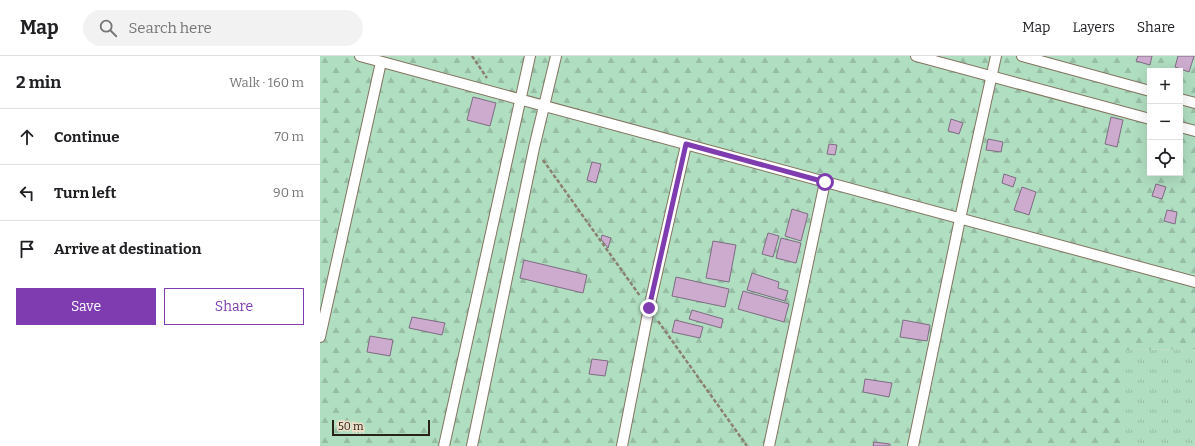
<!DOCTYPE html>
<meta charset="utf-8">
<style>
body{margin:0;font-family:Bitter,serif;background:#f2f2f2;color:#202124}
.controls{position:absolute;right:12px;top:12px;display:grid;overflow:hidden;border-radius:0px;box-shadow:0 4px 16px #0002}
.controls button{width:36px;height:36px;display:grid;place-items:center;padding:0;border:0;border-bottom:1px solid #e0e0e0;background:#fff;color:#202124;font:20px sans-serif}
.scale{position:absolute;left:12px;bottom:10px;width:98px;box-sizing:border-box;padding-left:4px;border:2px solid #272118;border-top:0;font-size:11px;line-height:14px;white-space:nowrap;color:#272118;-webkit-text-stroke:3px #efdfc8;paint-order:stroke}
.stop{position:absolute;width:12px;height:12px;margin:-9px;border:3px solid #7f3cb0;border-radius:50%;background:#fff}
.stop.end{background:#7f3cb0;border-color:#fff;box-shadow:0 1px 4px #0008}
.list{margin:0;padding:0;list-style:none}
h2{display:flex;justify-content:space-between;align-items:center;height:52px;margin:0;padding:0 16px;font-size:17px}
h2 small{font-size:13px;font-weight:400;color:#757577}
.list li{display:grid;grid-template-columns:26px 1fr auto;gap:12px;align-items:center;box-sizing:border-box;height:56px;padding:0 16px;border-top:1px solid #e0e0e0}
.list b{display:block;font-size:15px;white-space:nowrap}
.list em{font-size:13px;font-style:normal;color:#757577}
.actions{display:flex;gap:8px;padding:12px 16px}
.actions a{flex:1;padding:9px 0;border:1px solid #7f3cb0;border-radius:0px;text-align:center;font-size:14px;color:#7f3cb0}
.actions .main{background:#7f3cb0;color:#fff}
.icon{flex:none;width:22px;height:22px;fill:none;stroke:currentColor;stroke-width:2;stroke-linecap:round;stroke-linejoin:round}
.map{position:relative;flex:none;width:875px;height:390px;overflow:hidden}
header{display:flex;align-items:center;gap:24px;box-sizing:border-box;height:56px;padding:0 20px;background:#fff;border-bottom:1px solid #e0e0e0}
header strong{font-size:19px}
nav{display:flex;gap:22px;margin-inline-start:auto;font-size:14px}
.search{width:280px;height:36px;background:#f2f2f2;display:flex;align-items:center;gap:10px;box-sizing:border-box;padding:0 14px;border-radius:22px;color:#757577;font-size:15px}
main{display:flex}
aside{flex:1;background:#fff}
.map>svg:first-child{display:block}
</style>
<header>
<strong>Map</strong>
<div class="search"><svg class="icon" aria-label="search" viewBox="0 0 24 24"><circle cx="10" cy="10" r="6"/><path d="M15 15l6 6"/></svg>Search here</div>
<nav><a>Map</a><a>Layers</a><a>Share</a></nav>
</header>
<main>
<aside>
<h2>2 min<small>Walk · 160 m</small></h2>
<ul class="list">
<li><svg class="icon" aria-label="ahead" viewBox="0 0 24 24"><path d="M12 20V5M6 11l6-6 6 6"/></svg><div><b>Continue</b></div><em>70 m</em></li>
<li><svg class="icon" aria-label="left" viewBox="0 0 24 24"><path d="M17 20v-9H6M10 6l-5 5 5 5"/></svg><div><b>Turn left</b></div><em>90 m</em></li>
<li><svg class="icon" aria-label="arrive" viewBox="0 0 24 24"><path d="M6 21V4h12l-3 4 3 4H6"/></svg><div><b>Arrive at destination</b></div></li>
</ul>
<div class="actions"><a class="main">Save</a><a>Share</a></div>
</aside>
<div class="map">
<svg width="875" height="390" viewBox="0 0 875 390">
<defs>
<pattern id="grass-tufts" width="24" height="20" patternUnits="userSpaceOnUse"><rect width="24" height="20" fill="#b0dec1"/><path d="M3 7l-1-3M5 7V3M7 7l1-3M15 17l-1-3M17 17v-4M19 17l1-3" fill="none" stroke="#97bea5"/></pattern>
<pattern id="forest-firs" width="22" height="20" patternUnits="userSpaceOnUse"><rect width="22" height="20" fill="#b0dec1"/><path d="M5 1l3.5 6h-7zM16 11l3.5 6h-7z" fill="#97bea5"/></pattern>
</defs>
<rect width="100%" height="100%" fill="#efdfc8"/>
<path fill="url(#grass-tufts)" d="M 875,293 L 875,390 L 802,390 L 802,294 Z"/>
<path fill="url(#forest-firs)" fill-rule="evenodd" d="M 0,0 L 875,0 L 875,293 L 802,294 L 802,390 L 0,390 ZM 830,15 L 860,15 L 860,117 L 830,117 Z"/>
<path fill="#ccabcf" stroke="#7e6c80" d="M 818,0 L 832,0 L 830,9 L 816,5 Z
M 858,0 L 874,0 L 869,16 L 855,11 Z
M 153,41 L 176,47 L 170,70 L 147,64 Z
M 791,61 L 803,64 L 797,91 L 785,88 Z
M 631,63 L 643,67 L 639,78 L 628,75 Z
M 668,83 L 683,86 L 681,96 L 666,94 Z
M 509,88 L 517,89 L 515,99 L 507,98 Z
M 272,106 L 281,108 L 276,127 L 267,124 Z
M 684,118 L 696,122 L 693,131 L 682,127 Z
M 836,128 L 846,131 L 842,143 L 832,140 Z
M 702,131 L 716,136 L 709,159 L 694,154 Z
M 472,153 L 488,158 L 481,185 L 465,180 Z
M 847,154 L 857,156 L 855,168 L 844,165 Z
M 448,177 L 459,180 L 453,201 L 442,198 Z
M 282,179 L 291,182 L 288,192 L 281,183 Z
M 461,182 L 481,187 L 476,207 L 456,202 Z
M 393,185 L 416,189 L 409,226 L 386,222 Z
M 204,204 L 267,219 L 263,237 L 200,222 Z
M 432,217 L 459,226 L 458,232 L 468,235 L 465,245 L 427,234 Z
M 356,221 L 409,233 L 405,251 L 352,240 Z
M 423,235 L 469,248 L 464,266 L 418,253 Z
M 372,254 L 403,263 L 401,272 L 369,263 Z
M 92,261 L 125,267 L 122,279 L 89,272 Z
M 355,264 L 383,271 L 380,282 L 352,276 Z
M 583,264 L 610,269 L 607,285 L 580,281 Z
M 50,280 L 73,284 L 70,300 L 47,296 Z
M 272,303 L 288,305 L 285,320 L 269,318 Z
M 545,323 L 572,327 L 569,341 L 543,336 Z
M 554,386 L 570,388 L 570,390 L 553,390 Z"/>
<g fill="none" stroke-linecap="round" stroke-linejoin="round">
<g stroke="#83745f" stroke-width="12">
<path id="street" d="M 40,0 L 875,226
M 596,0 L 830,63
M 702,0 L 830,35
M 860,43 L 875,47
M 860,71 L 875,75
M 0,281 L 61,6
M 124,390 L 210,0
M 152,390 L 214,92 L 236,0
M 302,390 L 329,252 L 366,89
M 449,390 L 505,126
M 593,390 L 640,163 L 676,0"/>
</g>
<path stroke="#8c8170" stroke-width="2.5" stroke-dasharray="4 2" stroke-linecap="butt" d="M 152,0 L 167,22
M 223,104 L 320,240
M 338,265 L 427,390"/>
<use href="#street" stroke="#fff" stroke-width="10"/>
</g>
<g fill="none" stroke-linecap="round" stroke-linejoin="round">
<path stroke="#7f3cb0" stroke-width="5" d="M 329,252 L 366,88 L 505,126"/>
</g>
</svg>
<div class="controls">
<button>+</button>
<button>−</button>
<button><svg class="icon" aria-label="locate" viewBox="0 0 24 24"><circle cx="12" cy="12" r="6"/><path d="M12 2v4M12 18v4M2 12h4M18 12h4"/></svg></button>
</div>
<div class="scale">50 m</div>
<div class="stop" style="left:505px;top:126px"></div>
<div class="stop end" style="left:329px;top:252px"></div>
</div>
</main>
